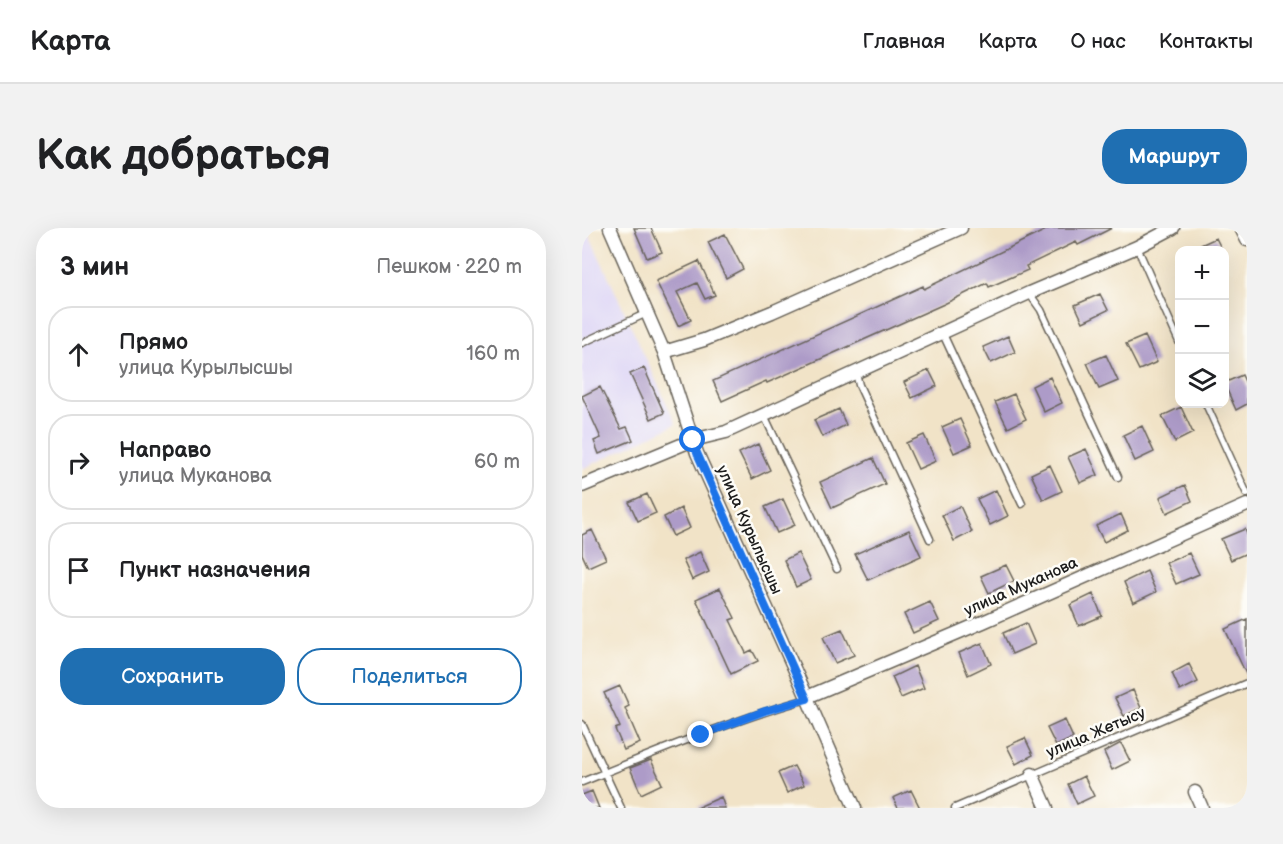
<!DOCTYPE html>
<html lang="ru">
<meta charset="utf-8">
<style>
body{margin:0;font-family:"Balsamiq Sans",sans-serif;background:#f2f2f2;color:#202124}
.controls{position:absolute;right:18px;top:18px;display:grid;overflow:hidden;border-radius:12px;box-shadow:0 6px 24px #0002}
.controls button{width:54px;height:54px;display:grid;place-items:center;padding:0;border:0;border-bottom:2px solid #e0e0e0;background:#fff;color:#202124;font:30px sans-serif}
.stop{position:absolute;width:18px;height:18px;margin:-14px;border:4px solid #1a73e8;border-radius:50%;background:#fff}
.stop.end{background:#1a73e8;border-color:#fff;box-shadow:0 2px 6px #0008}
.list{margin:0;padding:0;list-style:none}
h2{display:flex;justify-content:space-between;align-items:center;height:78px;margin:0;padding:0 24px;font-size:26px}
h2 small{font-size:20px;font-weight:400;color:#757577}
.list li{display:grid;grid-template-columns:39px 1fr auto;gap:18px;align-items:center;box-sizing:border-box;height:96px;margin:0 12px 12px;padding:0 12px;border:2px solid #e0e0e0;border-radius:24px}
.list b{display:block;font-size:22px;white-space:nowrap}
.list p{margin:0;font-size:20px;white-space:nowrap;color:#757577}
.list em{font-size:20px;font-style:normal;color:#757577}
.actions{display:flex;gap:12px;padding:18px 24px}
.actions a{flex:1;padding:14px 0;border:2px solid #1f6fb2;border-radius:24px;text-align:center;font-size:21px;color:#1f6fb2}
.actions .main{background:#1f6fb2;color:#fff}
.icon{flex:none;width:33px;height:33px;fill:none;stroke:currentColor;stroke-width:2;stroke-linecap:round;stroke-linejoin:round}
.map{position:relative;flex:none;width:665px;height:580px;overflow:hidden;border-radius:24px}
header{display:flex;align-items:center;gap:36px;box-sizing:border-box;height:84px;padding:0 30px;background:#fff;border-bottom:2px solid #e0e0e0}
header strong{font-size:28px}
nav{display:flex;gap:33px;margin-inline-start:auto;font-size:21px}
.intro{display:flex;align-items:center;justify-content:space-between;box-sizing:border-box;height:144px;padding:0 36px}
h1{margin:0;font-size:42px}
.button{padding:15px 27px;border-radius:24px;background:#1f6fb2;color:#fff;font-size:21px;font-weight:700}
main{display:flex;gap:36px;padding:0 36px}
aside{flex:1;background:#fff;border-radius:24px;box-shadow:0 6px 24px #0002}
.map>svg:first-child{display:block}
</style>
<header>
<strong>Карта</strong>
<nav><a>Главная</a><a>Карта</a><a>О нас</a><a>Контакты</a></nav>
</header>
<div class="intro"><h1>Как добраться</h1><a class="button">Маршрут</a></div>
<main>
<aside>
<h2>3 мин<small>Пешком · 220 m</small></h2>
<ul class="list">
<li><svg class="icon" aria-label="ahead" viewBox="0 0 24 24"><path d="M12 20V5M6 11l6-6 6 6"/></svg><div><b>Прямо</b><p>улица Курылысшы</p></div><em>160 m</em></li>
<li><svg class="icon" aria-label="right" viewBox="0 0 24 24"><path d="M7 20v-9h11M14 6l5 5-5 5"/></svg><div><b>Направо</b><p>улица Муканова</p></div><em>60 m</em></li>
<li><svg class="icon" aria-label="arrive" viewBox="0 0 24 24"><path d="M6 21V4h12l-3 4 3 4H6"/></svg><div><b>Пункт назначения</b></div></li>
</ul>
<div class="actions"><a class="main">Сохранить</a><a>Поделиться</a></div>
</aside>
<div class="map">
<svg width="665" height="580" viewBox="0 0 665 580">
<rect width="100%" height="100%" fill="#fdfcf7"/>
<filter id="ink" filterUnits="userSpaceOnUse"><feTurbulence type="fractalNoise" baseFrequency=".0167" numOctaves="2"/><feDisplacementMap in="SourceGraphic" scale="12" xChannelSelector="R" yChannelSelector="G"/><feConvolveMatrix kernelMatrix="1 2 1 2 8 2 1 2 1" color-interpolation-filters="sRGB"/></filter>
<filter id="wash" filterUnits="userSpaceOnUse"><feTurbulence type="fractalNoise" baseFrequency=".008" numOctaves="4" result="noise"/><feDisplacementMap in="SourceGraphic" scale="24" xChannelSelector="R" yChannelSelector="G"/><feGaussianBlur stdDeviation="1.35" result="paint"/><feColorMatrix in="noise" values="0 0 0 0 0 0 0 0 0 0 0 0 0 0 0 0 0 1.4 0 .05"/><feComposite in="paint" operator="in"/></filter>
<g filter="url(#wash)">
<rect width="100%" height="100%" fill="#f1e3c7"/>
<path fill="#ddd5f6" d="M 0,0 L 4,0 L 94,196 L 0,241 Z"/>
<g id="blocks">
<path fill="#ad9bc8" d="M 52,0 L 69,0 L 80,24 L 65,30 Z
M 468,0 L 530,0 L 496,17 L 494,14 L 444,38 L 446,42 L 407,59 L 405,55 L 362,76 L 185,155 L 184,153 L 140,173 L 131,153 L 341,58 L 342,61 Z
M 143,6 L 161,41 L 144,50 L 126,14 Z
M 634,10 L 640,22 L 608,22 Z
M 117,33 L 133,67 L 123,71 L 115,55 L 95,64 L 109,92 L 96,98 L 74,53 Z
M 518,66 L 526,82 L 501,94 L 493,77 Z
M 426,108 L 433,124 L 409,135 L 401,119 Z
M 563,108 L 575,134 L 557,142 L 544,116 Z
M 524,127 L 536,153 L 517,161 L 505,135 Z
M 62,140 L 82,185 L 69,191 L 48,146 Z
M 347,142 L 355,158 L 330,170 L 322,154 Z
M 660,147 L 665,158 L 665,176 L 654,182 L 642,155 Z
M 468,149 L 480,175 L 462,184 L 450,158 Z
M 18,159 L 39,201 L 45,199 L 51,212 L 17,226 L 12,213 L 19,210 L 0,168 Z
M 432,166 L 444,191 L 426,200 L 413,174 Z
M 599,179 L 611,205 L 593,214 L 580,188 Z
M 257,181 L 264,197 L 240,209 L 232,192 Z
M 378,191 L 390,217 L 372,225 L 360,199 Z
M 560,198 L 572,224 L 553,233 L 541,207 Z
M 342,207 L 354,233 L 336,241 L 324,215 Z
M 176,216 L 188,242 L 170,251 L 157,225 Z
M 504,221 L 516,247 L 498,255 L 486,229 Z
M 291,230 L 303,256 L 250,280 L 238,254 Z
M 468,237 L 480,263 L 461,272 L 449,246 Z
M 603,257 L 610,273 L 585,285 L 578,269 Z
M 414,262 L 426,288 L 408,297 L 395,271 Z
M 65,266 L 74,285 L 56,293 L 47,274 Z
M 201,271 L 213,297 L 195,305 L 183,279 Z
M 378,278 L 390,304 L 372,313 L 360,287 Z
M 99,280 L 108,300 L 91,308 L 82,289 Z
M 539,286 L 546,302 L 522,314 L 514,298 Z
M 663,301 L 665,306 L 665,325 L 649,332 L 639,311 Z
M 10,302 L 24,331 L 6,339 L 0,326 L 0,307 Z
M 327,302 L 339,328 L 286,352 L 273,326 Z
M 118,324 L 127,344 L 110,352 L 101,332 Z
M 216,325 L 229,352 L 214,359 L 202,332 Z
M 607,325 L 617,346 L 594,356 L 584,335 Z
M 424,337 L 432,353 L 407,365 L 399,348 Z
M 565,343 L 574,364 L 551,375 L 542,354 Z
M 138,360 L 153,390 L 148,392 L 164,425 L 170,422 L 176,433 L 149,446 L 114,371 Z
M 511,366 L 520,388 L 497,398 L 488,377 Z
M 348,374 L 357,393 L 331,405 L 322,386 Z
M 665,391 L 665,448 L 643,401 Z
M 444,395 L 453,416 L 430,426 L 421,405 Z
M 260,401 L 272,427 L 253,435 L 241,409 Z
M 400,415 L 409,436 L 386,447 L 377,425 Z
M 607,436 L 616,454 L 598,463 L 590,445 Z
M 333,438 L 342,460 L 319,470 L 310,449 Z
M 38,458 L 47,478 L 43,480 L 58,515 L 42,522 L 33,501 L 38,499 L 22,465 Z
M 551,462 L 559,480 L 542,488 L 533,470 Z
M 483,492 L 491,510 L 474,518 L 465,500 Z
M 443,510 L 451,527 L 434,536 L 425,518 Z
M 539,515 L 548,533 L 530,542 L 522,524 Z
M 69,532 L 80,556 L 59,566 L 48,540 Z
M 212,538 L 222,557 L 205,565 L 196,545 Z
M 502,548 L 512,568 L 495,576 L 486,556 Z
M 329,562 L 338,580 L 316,580 L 311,570 Z
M 10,563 L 17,580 L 0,580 L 0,567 Z
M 139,569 L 143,580 L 114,580 Z"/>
</g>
</g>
<g filter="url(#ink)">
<use href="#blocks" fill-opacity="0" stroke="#676258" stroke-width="1.5"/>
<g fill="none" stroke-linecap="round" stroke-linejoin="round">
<g stroke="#676258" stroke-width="9">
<path id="service" d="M 555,19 L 598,116
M 447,65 L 459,82 L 536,249
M 361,106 L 440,276
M 0,115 L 65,85
M 274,145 L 277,157 L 348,311
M 624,176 L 665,266
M 182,187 L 255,341
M 0,496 L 39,580
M 0,554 C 74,524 148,493 225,471
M 373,580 L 665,455"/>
</g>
<g stroke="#676258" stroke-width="15">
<path id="minor" d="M 28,0 L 82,124 L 115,225 L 220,458 L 273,580
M 659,0 L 665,12
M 82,124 L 122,112 L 190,84 L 379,0
M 0,258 L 111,212 L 144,204 L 447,65 L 555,19 L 591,0
M 225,469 L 401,394 L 665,277
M 450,546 L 465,580
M 613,564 L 620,580"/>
</g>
<use href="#service" stroke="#fff" stroke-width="6"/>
<use href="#minor" stroke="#fff" stroke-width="12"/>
</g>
</g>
<g fill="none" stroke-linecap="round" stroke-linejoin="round" filter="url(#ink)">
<path stroke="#1a73e8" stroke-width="8" d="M 111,212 L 115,225 L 225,471 L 183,483 L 119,507"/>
</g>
<g text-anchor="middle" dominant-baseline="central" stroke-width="5" stroke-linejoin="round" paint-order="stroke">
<g font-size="16" fill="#1c1c1c" stroke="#fdfcf7">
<text transform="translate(167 302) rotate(66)">улица Курылысшы</text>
<text transform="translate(439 359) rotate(-24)">улица Муканова</text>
<text transform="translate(514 505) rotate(-23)">улица Жетысу</text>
</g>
</g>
</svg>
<div class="controls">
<button>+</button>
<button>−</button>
<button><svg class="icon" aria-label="layers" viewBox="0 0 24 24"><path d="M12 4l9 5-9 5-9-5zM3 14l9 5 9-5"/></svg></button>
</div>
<div class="stop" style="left:111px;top:212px"></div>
<div class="stop end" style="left:119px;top:507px"></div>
</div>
</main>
